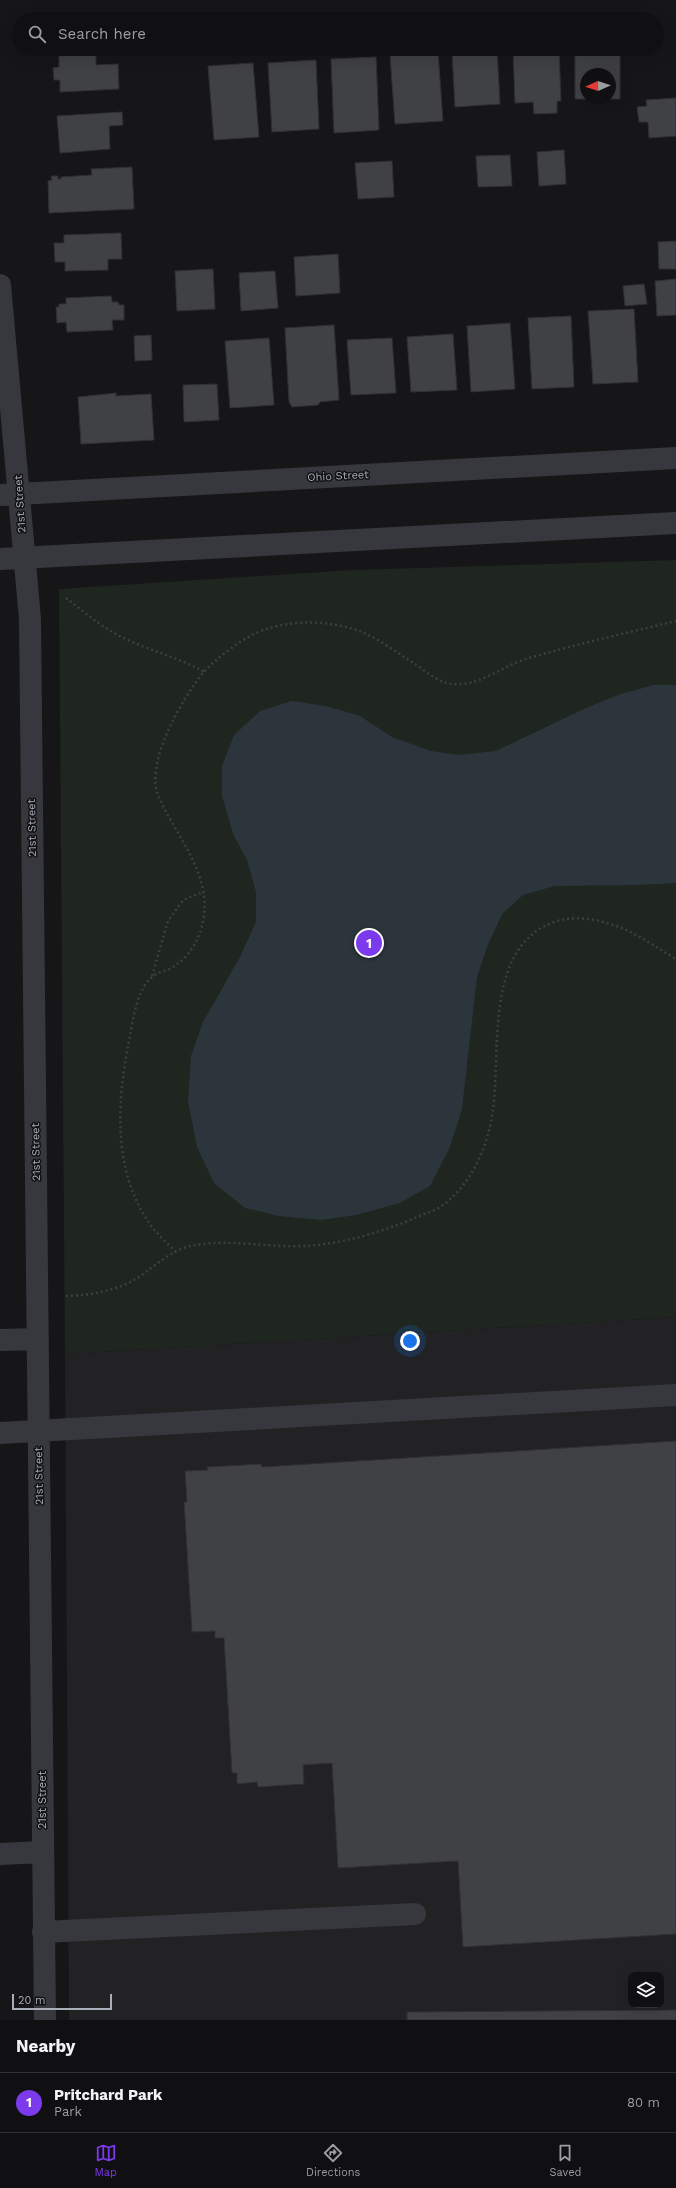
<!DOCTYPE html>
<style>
body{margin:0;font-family:"Work Sans",sans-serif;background:#19191b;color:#f1f3f6}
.controls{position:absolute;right:12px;bottom:12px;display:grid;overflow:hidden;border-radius:8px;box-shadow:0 4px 16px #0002}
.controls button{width:36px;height:36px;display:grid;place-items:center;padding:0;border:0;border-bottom:1px solid #303032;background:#101012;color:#f1f3f6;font:20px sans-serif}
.compass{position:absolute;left:580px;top:68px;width:36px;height:36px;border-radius:50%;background:#101012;box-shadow:0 4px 16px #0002;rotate:267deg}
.scale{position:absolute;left:12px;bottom:10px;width:100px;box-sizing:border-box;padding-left:4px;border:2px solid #a8adb8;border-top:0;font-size:11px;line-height:14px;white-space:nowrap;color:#a8adb8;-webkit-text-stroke:3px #111113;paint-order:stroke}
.you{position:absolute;left:410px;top:1341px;width:14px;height:14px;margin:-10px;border:3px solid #fff;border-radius:50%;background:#1a73e8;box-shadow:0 0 0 6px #1a73e833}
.badge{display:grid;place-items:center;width:26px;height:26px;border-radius:50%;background:#7c3aed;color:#fff;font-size:13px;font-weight:700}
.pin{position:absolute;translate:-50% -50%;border:2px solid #fff;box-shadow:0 1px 4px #0006}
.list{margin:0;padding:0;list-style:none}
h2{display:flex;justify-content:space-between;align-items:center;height:52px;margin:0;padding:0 16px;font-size:17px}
h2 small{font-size:13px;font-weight:400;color:#9c9d9f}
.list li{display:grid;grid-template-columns:26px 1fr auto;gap:12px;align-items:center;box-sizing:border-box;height:60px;padding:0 16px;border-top:1px solid #303032}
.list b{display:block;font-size:15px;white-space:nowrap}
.list p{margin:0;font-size:13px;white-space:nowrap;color:#9c9d9f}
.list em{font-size:13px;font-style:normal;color:#9c9d9f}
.icon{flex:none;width:22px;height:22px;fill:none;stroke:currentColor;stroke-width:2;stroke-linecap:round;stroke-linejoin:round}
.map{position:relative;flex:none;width:676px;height:2020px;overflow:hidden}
.search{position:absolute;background:#101012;box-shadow:0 4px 16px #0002;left:12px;right:12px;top:12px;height:44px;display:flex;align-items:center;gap:10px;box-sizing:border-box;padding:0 14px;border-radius:22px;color:#9c9d9f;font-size:15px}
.sheet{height:112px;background:#101012}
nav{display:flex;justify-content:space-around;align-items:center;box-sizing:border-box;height:56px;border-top:1px solid #303032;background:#101012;font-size:11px;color:#9c9d9f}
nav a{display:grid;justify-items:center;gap:2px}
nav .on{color:#7c3aed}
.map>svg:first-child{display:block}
</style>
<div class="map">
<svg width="676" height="2020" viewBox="0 0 676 2020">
<rect width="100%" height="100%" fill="#161618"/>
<path fill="#222225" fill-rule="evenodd" d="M 676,1317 L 676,2020 L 69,2020 L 65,1354 ZM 631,1975 L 661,1975 L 661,2005 L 631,2005 Z"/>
<path fill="#1e261f" d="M 676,560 L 676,1317 L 65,1354 L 59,589 L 353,570 Z"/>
<path fill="#2c353c" d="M 653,685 L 676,685 L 676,883 L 638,885 L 555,886 L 523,895 L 503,913 L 488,944 L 477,977 L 462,1109 L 450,1147 L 430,1186 L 400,1203 L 356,1215 L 321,1220 L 279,1216 L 245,1208 L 214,1183 L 197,1147 L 188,1101 L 191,1056 L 203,1022 L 240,957 L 256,922 L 256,892 L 247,860 L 233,834 L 222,795 L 222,766 L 234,735 L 260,711 L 292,701 L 326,706 L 360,716 L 392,737 L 431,751 L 458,755 L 496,751 L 586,708 L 618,695 Z"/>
<path fill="#404145" stroke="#303034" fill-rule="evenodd" d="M 497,49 L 500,104 L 455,107 L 452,52 Z
M 513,49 L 559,49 L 561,101 L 557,101 L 557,113 L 534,114 L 533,102 L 515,103 Z
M 575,49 L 620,49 L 620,99 L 575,99 ZM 586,74 L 610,74 L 610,98 L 586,98 Z
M 438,52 L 443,121 L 395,124 L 390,55 Z
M 96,54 L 96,65 L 118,64 L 119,89 L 60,92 L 60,80 L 54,80 L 53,68 L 59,67 L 59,56 Z
M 376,57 L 379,130 L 334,133 L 331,59 Z
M 316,60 L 319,129 L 272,132 L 268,63 Z
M 253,63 L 259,137 L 214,140 L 208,66 Z
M 676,98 L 676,136 L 649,138 L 648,122 L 639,122 L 637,107 L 647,106 L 646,100 Z
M 122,112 L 123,125 L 109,126 L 110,149 L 60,153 L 57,116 Z
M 564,150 L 566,184 L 539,186 L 537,152 Z
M 510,155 L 512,186 L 478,187 L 476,156 Z
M 392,161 L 394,197 L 358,199 L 355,163 Z
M 132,167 L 134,209 L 49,213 L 48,181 L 52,180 L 51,176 L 58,176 L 58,179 L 61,179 L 61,177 L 92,175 L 91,169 Z
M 121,233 L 122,259 L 108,259 L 108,270 L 65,271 L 65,262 L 55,262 L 54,243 L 64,243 L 64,235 Z
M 676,241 L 676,269 L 659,269 L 658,242 Z
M 338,254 L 340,293 L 296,296 L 294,257 Z
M 213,269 L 215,309 L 177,311 L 175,271 Z
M 275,271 L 278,308 L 241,311 L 239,273 Z
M 676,279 L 676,315 L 657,316 L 655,281 Z
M 644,284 L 647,304 L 625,306 L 623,286 Z
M 111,296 L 112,302 L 118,302 L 119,305 L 124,305 L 124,320 L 112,320 L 113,330 L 67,332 L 66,322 L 57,323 L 56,307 L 59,307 L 59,304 L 66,304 L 66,298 Z
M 634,309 L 638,382 L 593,384 L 588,311 Z
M 571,316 L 574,387 L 532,389 L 528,318 Z
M 510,323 L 515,389 L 471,392 L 467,326 Z
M 334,325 L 339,400 L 320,402 L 318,405 L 292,407 L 289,402 L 285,328 Z
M 453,334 L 457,390 L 411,392 L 407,337 Z
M 151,335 L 152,360 L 135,361 L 134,336 Z
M 269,338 L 274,405 L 230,408 L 225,341 Z
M 392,338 L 396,393 L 351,395 L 347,340 Z
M 217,384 L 219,420 L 184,422 L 183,385 Z
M 116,393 L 116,396 L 151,394 L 154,440 L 81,444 L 78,397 Z
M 676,1441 L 676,1934 L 463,1947 L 458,1861 L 338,1868 L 332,1763 L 303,1765 L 304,1784 L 258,1787 L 257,1782 L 237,1784 L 237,1773 L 232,1773 L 224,1638 L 215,1638 L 215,1631 L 192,1632 L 184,1502 L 187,1502 L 185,1471 L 208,1470 L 207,1467 L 261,1464 L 262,1467 Z
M 676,2010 L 676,2020 L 407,2020 L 407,2012 Z"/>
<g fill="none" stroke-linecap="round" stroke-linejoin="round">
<path stroke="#3d3f44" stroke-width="2.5" stroke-dasharray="2 3" stroke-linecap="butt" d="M 66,598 C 79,608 92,619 106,628 C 136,648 173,654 204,672
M 152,976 L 168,921 L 183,900 L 203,892
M 176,1252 C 168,1244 159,1236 152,1227 C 111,1171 117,1100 130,1036 C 133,1018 137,990 152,977 C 157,972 167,971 173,967 C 192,955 202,935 204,914 C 209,869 174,834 158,795 C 145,762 182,699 203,673 C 213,661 239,641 254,634 C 286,619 328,619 362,632 C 379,639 396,652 412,662 C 425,670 436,682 452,684 C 480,687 503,665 529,658 C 577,644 627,633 676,621
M 66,1296 C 91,1295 117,1291 139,1277 C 155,1266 170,1251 190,1246 C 228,1238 267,1248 305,1246 C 344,1244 389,1230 424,1214 C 430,1212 438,1209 443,1205 C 472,1184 489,1144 493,1109 C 501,1051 484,947 554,922 C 576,914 602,920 624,929 C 642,937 659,949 676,959"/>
<path stroke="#37383d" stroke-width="22" d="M 0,285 L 30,619 L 45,2020
M 0,495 L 676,458
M 0,559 L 676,523
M 0,1340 L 38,1339
M 0,1433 L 676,1395
M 0,1854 L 43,1852
M 43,1932 L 415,1914"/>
</g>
<g text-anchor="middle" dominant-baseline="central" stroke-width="3" stroke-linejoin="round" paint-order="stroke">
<g font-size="11" fill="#a8adb8" stroke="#111113">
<text transform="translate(338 476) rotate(-3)">Ohio Street</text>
<text transform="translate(20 504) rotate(-94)">21st Street</text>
<text transform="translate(32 828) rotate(-91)">21st Street</text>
<text transform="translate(36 1152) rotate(-91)">21st Street</text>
<text transform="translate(39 1476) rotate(-91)">21st Street</text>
<text transform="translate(42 1800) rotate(-90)">21st Street</text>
</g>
</g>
</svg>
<div class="controls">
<button><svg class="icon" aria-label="layers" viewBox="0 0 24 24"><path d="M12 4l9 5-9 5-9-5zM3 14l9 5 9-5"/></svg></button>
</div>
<svg class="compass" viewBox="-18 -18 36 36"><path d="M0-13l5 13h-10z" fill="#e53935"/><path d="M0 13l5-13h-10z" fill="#9c9d9f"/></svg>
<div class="scale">20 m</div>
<div class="you"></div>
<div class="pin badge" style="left:369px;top:943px">1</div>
<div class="search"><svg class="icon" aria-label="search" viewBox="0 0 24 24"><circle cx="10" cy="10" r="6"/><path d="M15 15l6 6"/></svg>Search here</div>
</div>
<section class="sheet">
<h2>Nearby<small></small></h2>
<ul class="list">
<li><span class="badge">1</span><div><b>Pritchard Park</b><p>Park</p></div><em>80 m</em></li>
</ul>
</section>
<nav>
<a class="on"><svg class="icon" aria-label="map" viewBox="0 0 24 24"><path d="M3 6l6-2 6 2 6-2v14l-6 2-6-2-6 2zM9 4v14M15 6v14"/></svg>Map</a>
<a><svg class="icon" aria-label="directions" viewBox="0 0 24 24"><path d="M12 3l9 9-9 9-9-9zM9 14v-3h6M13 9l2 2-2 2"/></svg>Directions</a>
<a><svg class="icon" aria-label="saved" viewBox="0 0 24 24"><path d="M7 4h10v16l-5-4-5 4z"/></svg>Saved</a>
</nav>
